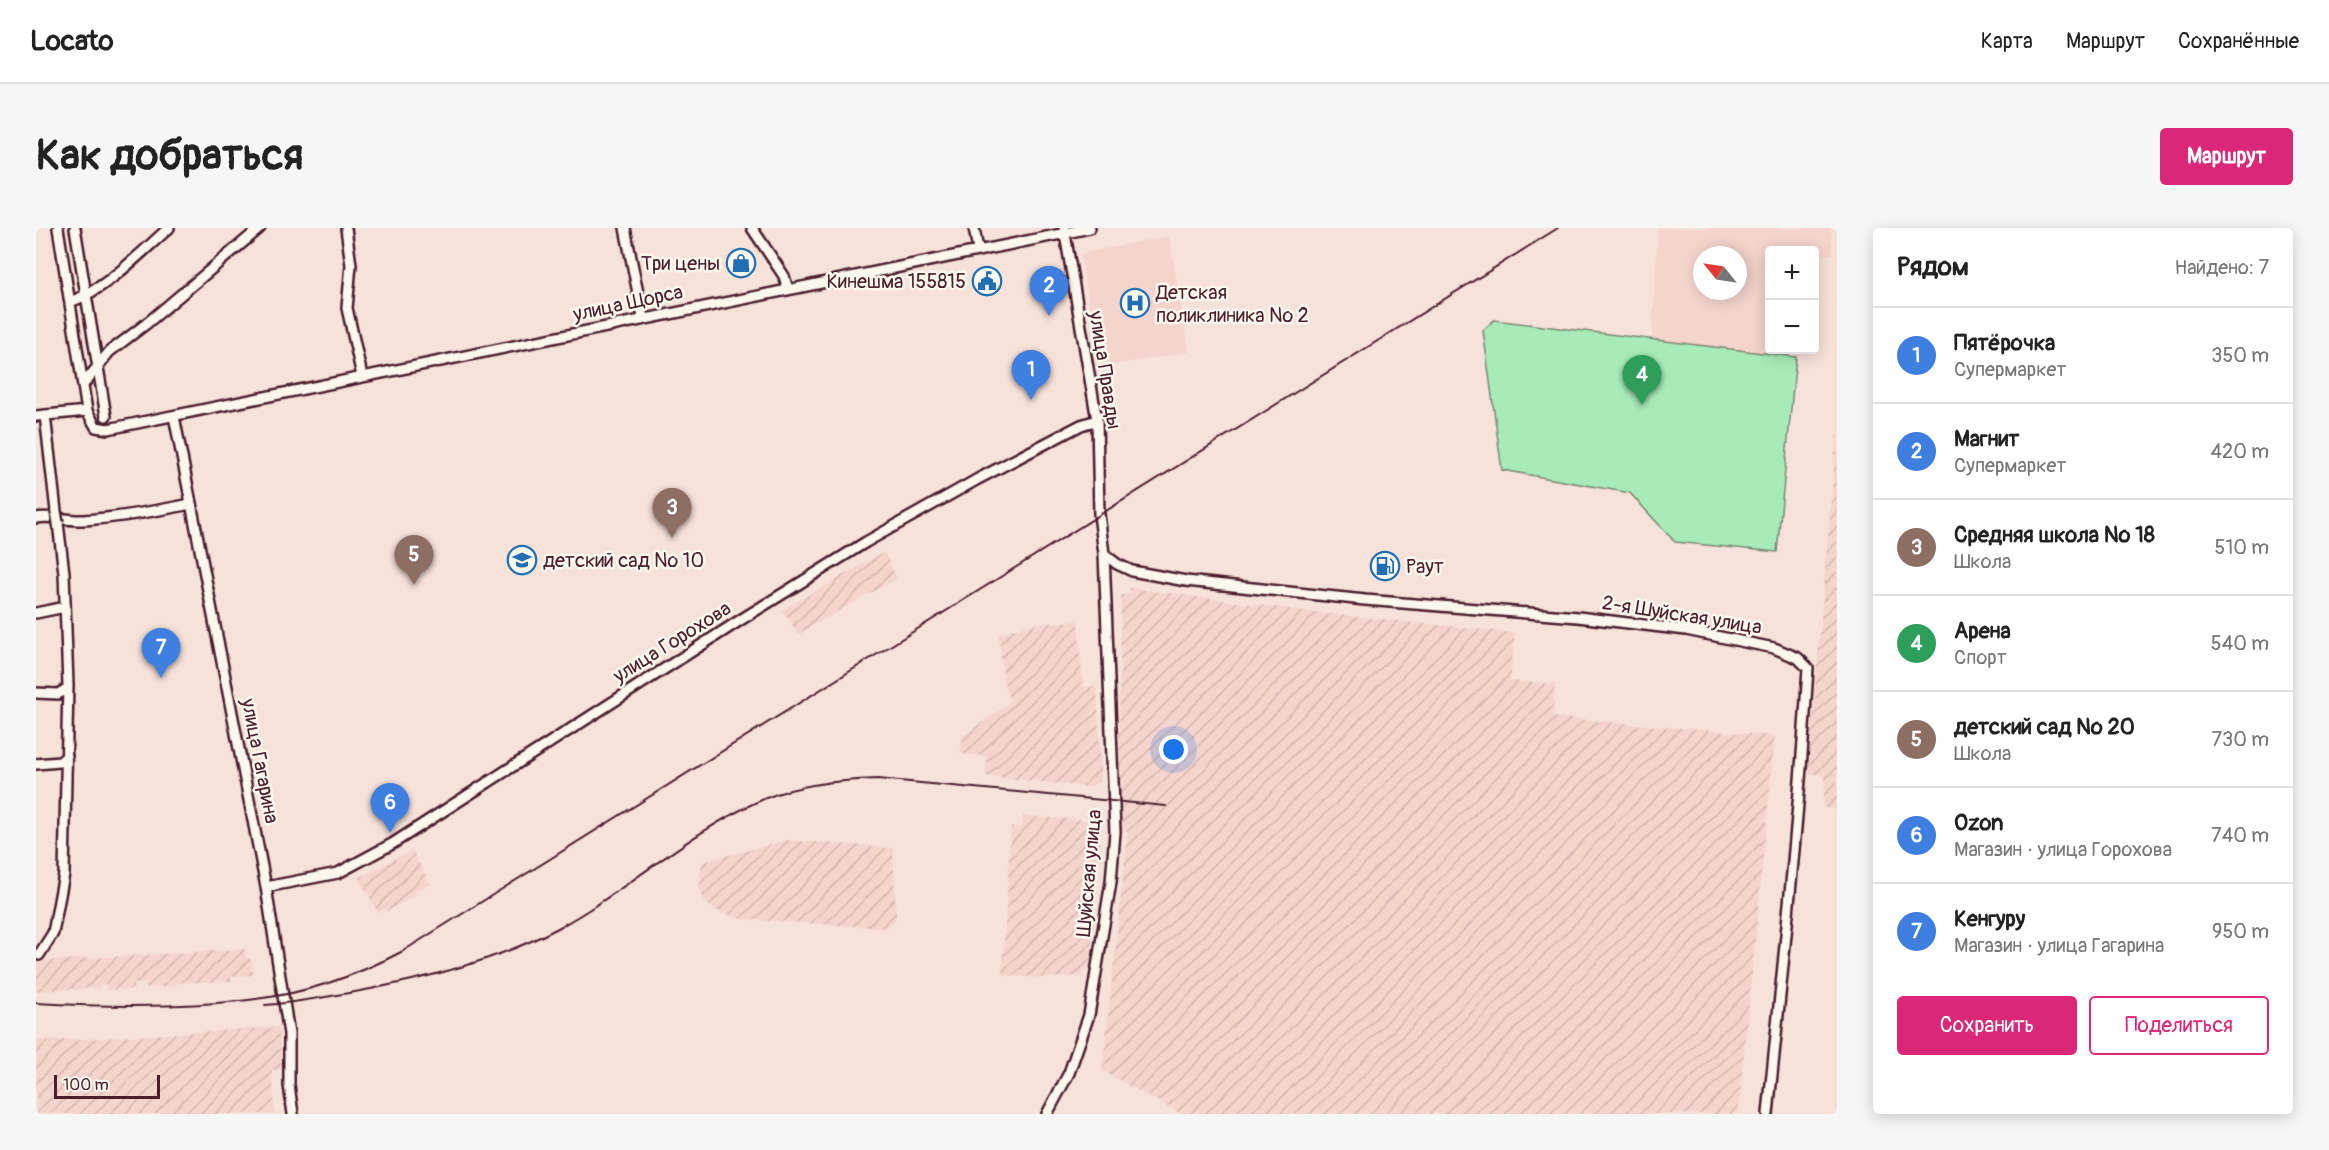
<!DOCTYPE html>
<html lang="ru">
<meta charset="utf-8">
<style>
body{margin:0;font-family:Pangolin,sans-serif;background:#f6f6f6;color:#222}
.controls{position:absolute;right:18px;top:18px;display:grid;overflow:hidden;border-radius:6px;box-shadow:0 3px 15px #0003}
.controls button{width:54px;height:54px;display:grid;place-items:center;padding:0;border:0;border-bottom:2px solid #e0e0e0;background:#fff;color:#222;font:30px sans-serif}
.compass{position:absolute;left:1657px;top:18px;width:54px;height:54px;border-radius:50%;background:#fff;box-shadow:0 3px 15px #0003;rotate:300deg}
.scale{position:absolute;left:18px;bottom:15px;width:106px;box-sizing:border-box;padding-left:6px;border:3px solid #4a1f2b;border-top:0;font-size:16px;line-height:21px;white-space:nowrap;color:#4a1f2b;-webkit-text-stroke:4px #fbf7ec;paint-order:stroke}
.you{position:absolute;left:1138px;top:522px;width:21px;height:21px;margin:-15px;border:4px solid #fff;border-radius:50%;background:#1a73e8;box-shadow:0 0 0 9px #1a73e833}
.badge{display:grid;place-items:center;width:39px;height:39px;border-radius:50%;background:#db2777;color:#fff;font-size:20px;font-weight:700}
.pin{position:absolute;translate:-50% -50px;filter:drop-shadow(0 2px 3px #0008)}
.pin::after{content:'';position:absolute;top:32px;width:21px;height:18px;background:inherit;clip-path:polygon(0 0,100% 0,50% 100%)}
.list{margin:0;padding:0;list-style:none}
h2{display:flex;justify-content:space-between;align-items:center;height:78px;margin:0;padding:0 24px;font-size:26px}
h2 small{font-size:20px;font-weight:400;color:#767676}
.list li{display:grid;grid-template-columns:39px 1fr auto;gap:18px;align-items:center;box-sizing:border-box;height:96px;padding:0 24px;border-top:2px solid #e0e0e0}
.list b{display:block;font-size:22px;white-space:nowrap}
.list p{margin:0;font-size:20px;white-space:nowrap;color:#767676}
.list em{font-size:20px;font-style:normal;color:#767676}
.actions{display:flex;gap:12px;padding:18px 24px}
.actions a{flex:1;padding:14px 0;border:2px solid #db2777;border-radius:6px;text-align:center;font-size:21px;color:#db2777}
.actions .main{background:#db2777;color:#fff}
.map{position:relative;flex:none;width:1801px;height:886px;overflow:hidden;border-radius:6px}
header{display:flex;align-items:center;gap:36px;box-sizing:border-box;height:84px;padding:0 30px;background:#fff;border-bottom:2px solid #e0e0e0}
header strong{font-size:28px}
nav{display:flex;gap:33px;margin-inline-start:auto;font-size:21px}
.intro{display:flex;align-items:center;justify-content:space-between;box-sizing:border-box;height:144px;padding:0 36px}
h1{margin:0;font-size:42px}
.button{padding:15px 27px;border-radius:6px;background:#db2777;color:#fff;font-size:21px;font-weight:700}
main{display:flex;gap:36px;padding:0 36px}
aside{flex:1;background:#fff;border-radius:6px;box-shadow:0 3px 15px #0003}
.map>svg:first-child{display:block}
</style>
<header>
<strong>Locato</strong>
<nav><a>Карта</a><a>Маршрут</a><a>Сохранённые</a></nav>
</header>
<div class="intro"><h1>Как добраться</h1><a class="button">Маршрут</a></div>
<main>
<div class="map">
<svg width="1801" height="886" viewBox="0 0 1801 886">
<defs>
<pattern id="industrial-furrows" width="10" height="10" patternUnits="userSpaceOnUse" patternTransform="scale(1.5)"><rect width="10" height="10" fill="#f4d4cc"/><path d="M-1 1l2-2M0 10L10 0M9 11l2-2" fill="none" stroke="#d3b6af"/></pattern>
</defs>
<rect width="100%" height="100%" fill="#f7e2d9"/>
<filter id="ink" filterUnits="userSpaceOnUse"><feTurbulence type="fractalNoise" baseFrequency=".0167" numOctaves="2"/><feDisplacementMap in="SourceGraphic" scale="12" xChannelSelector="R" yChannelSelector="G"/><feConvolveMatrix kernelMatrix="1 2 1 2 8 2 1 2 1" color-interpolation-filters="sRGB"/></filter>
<g filter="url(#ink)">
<path fill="#f4d4cc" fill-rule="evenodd" d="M 1622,0 L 1795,0 L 1797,27 L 1779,26 L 1778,22 L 1734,22 L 1734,122 L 1752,122 L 1752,128 L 1616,111 ZM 1666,27 L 1702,27 L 1702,63 L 1666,63 Z
M 1133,8 L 1153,124 L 1065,139 L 1044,26 Z"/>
<path fill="url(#industrial-furrows)" d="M 1801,201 L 1801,581 L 1787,580 L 1789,548 L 1772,545 Z
M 848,324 L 861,350 L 762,406 L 746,382 Z
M 1094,360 L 1276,384 L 1479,405 L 1474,453 L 1519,456 L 1517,489 L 1739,508 L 1702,886 L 1145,886 L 1066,843 L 1092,604 L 1085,603 L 1083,500 L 1085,367 L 1094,367 Z
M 1042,393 L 1047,459 L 1061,458 L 1065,553 L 1053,559 L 950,548 L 951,528 L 924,526 L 927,508 L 975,474 L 969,462 L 962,406 L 997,396 Z
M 987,588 L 1066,593 L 1054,740 L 1047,741 L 1046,748 L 1008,750 L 966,747 L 975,599 L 986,599 Z
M 751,612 L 857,620 L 860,691 L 850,700 L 704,691 L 679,682 L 668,673 L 663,662 L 666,634 Z
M 376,622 L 394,656 L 379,664 L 380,667 L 351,683 L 349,681 L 342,685 L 323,650 Z
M 209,721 L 209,729 L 216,732 L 217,747 L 195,748 L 195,753 L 140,755 L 140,758 L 110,760 L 109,755 L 98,756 L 98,761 L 71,762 L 70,756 L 63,756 L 63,760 L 0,763 L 0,735 L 4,735 L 4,733 Z
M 243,799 L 246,841 L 236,842 L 239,886 L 0,886 L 0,812 L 49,811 Z"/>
<path fill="#a7ecb8" stroke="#788672" stroke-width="1.5" d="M 1458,92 L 1760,129 L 1741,324 L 1639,314 L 1594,265 L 1466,242 L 1447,102 Z"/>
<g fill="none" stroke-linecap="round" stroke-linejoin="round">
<g stroke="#4a1f2b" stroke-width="14">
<path id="minor" d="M 22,0 L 51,183 L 60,199 L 72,201 L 1054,0
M 39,0 L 70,188
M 310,0 L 315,37 L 311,80 L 326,148
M 589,0 L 607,90
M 716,0 L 748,48 L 752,61
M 938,0 L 942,22
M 34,74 C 72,60 103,26 133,0
M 47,157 L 73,124 L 110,96 L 224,0
M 9,187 L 20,283
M 0,188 L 51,183
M 138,188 L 230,659 L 253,806 L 253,857 L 257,886
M 0,290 C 16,287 31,293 47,292 C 83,290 120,283 155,276
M 1068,326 L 1081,336 L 1096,343 L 1150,353 L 1329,372 L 1542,389 L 1650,402 L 1738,420 L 1762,430 L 1772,440 C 1763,589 1747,737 1732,886
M 0,385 L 29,379
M 0,465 L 22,466 L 32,460
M 0,536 L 24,534 L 31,528
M 230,659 L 302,645 L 356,616 L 706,391 L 830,314 L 942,251 L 1045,197 L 1061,192
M 3,727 L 17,705 L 28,646 L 32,457 L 28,345 L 22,295
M 1011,886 L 1033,845 L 1053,787 L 1075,654 L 1079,604 L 1068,326 L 1063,286 L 1061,192 L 1028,0"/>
</g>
<use href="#minor" stroke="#fbf7ec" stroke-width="9"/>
<path stroke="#4a1f2b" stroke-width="2" d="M 0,775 C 70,779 150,780 220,771 C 271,765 322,747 367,723 L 1522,0
M 229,777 C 259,775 289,769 319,764 C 388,751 460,733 522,700 C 594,661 654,602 730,570 C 764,556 805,552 842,551 L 1130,578"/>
<g stroke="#4a1f2b" stroke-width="14" stroke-linecap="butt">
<path id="minor-bridge" d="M 20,283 L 22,295"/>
</g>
<use href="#minor-bridge" stroke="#fbf7ec" stroke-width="9"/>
</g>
</g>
<defs>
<g id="shop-ring" transform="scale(1.5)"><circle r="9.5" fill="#fbf7ec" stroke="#1f6fb2" stroke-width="1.5"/><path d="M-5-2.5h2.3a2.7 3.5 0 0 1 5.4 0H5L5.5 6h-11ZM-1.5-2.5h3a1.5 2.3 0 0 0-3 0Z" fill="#1f6fb2"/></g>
<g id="civic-ring" transform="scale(1.5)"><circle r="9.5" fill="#fbf7ec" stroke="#1f6fb2" stroke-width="1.5"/><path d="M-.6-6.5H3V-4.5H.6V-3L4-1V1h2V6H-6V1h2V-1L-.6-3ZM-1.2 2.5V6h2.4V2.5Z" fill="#1f6fb2"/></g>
<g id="hospital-ring" transform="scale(1.5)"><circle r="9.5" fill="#fbf7ec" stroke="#1f6fb2" stroke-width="1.5"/><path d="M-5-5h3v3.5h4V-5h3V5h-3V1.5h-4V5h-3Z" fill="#1f6fb2"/></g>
<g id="school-ring" transform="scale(1.5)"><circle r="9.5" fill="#fbf7ec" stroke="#1f6fb2" stroke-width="1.5"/><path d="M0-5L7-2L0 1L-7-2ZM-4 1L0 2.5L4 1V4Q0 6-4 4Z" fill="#1f6fb2"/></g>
<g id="fuel-ring" transform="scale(1.5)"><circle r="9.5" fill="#fbf7ec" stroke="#1f6fb2" stroke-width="1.5"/><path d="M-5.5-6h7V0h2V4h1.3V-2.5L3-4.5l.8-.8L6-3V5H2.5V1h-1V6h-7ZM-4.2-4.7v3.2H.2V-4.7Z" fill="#1f6fb2"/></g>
</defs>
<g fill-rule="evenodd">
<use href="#shop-ring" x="705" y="35"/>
<use href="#civic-ring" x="951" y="53"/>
<use href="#hospital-ring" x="1099" y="75"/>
<use href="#school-ring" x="486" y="332"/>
<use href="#fuel-ring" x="1349" y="338"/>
</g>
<g text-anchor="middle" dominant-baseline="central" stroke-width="5" stroke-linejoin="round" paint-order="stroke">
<g font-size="20" fill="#4a1f2b" stroke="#fbf7ec" text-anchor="start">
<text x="684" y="35" text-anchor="end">Три цены</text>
<text x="930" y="53" text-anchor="end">Кинешма 155815</text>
<text x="1120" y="64">Детская<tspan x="1120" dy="23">поликлиника № 2</tspan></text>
<text x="507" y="332">детский сад № 10</text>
<text x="1370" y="338">Раут</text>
</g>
<g font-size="20" fill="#4a1f2b" stroke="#fbf7ec">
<text transform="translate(592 75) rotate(-12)">улица Щорса</text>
<text transform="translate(1069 142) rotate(81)">улица Правды</text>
<text transform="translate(1646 387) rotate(9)">2-я Шуйская улица</text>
<text transform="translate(636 414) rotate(-32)">улица Горохова</text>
<text transform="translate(224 533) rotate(79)">улица Гагарина</text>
<text transform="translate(1053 645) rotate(-85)">Шуйская улица</text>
</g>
</g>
</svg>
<div class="controls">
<button>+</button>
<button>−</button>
</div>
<svg class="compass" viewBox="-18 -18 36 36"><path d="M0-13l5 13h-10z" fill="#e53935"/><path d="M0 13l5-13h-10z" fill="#767676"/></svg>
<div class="scale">100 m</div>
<div class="you"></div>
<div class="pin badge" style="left:995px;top:172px;background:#3f7fe0">1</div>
<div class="pin badge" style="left:1013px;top:88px;background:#3f7fe0">2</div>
<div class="pin badge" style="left:636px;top:310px;background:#8d6e63">3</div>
<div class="pin badge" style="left:1606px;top:177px;background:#2e9e5b">4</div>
<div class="pin badge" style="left:378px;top:357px;background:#8d6e63">5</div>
<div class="pin badge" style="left:354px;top:605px;background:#3f7fe0">6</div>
<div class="pin badge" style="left:125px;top:450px;background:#3f7fe0">7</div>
</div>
<aside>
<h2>Рядом<small>Найдено: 7</small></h2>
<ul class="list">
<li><span class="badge" style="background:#3f7fe0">1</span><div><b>Пятёрочка</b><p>Супермаркет</p></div><em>350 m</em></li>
<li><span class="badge" style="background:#3f7fe0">2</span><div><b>Магнит</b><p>Супермаркет</p></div><em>420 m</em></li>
<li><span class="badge" style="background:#8d6e63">3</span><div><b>Средняя школа № 18</b><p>Школа</p></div><em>510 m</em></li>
<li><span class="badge" style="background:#2e9e5b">4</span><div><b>Арена</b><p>Спорт</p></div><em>540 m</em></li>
<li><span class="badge" style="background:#8d6e63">5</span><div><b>детский сад № 20</b><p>Школа</p></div><em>730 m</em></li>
<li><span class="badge" style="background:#3f7fe0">6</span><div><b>Ozon</b><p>Магазин · улица Горохова</p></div><em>740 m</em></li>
<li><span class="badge" style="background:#3f7fe0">7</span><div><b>Кенгуру</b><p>Магазин · улица Гагарина</p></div><em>950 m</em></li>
</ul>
<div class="actions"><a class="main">Сохранить</a><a>Поделиться</a></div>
</aside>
</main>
